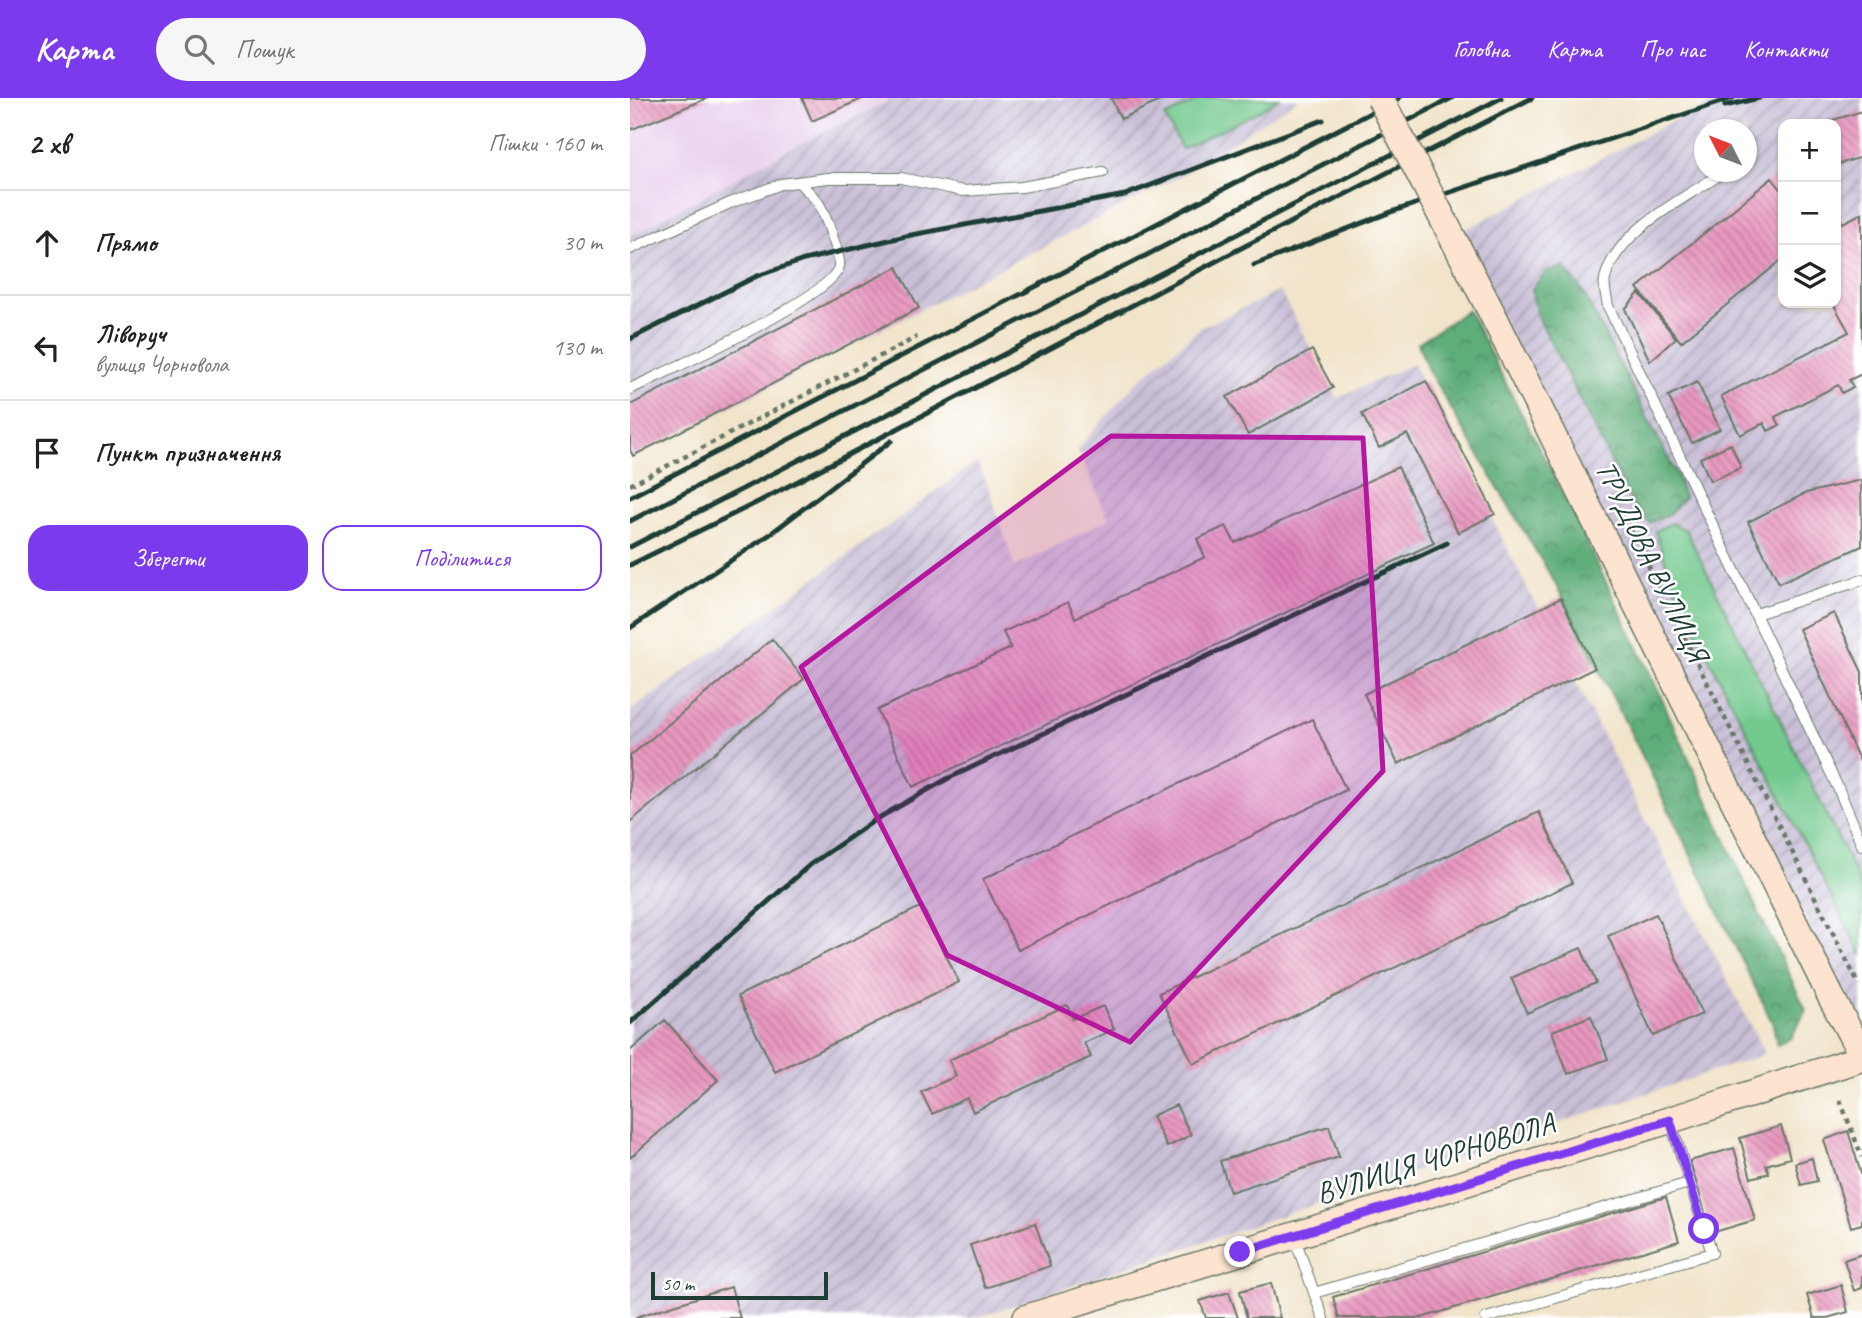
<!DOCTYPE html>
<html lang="uk">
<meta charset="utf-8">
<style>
body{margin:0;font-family:Caveat,sans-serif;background:#f6f6f6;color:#222}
.controls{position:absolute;right:21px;top:21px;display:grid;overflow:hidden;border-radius:14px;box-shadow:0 2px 5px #0004}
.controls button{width:63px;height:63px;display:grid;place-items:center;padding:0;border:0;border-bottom:2px solid #e0e0e0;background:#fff;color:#222;font:35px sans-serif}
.compass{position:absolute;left:1064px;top:21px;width:63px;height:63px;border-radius:50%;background:#fff;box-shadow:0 2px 5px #0004;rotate:312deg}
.scale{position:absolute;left:21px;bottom:18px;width:177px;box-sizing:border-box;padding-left:7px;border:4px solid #1f3d34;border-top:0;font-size:19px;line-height:24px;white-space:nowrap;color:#1f3d34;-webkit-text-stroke:5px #fff;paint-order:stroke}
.stop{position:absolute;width:21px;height:21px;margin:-16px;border:5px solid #7c3aed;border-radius:50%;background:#fff}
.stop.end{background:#7c3aed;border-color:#fff;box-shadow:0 2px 7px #0008}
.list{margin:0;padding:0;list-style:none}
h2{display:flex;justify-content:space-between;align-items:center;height:91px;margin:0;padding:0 28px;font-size:30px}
h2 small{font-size:23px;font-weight:400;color:#767676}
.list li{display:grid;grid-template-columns:46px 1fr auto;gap:21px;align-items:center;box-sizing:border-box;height:105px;padding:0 28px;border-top:2px solid #e0e0e0}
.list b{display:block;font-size:26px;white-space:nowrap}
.list p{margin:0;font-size:23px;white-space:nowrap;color:#767676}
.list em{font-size:23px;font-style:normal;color:#767676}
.actions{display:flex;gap:14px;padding:21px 28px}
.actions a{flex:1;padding:16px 0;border:2px solid #7c3aed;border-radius:21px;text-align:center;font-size:24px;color:#7c3aed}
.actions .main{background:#7c3aed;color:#fff}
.icon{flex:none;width:38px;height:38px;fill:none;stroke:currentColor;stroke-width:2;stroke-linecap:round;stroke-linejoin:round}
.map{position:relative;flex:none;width:1232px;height:1220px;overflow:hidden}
header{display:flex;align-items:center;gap:42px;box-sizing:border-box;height:98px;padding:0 35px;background:#7c3aed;color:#fff}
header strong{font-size:33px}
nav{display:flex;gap:38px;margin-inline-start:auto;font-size:24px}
.search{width:490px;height:63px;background:#f6f6f6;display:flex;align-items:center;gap:18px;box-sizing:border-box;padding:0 24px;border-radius:38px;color:#767676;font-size:26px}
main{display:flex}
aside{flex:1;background:#fff}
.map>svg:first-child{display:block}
</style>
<header>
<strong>Карта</strong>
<div class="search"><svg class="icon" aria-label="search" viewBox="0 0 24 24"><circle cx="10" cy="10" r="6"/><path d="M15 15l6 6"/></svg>Пошук</div>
<nav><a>Головна</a><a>Карта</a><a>Про нас</a><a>Контакти</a></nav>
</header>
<main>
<aside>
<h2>2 хв<small>Пішки · 160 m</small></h2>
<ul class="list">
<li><svg class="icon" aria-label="ahead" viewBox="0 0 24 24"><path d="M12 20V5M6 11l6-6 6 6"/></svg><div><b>Прямо</b></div><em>30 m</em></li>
<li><svg class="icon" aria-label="left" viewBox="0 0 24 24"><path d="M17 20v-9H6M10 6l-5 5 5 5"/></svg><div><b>Ліворуч</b><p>вулиця Чорновола</p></div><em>130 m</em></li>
<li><svg class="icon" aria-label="arrive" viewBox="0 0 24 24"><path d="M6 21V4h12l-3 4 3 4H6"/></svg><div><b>Пункт призначення</b></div></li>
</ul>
<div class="actions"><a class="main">Зберегти</a><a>Поділитися</a></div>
</aside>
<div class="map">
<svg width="1232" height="1220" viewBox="0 0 1232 1220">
<defs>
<pattern id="industrial-furrows" width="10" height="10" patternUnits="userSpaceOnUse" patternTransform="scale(1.75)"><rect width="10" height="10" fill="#c9bfd7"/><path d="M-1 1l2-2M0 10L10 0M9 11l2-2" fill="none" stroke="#a39caf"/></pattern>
<pattern id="forest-crowns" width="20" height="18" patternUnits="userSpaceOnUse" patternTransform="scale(1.75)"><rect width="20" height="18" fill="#5ead79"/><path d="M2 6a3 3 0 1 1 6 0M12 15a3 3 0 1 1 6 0" fill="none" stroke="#4d8e64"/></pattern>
<pattern id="building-back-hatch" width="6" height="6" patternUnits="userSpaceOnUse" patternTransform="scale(1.75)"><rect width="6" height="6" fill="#e998bf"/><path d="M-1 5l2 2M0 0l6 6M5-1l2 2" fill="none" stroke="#bc7d9c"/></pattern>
</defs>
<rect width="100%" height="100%" fill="#fff"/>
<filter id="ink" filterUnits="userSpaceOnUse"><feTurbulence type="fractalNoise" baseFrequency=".0143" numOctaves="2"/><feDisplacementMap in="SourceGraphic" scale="14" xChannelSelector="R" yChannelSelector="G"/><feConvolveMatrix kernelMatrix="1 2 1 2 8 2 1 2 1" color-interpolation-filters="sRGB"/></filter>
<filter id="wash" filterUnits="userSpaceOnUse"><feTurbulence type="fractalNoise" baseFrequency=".00686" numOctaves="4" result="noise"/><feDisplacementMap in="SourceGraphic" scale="28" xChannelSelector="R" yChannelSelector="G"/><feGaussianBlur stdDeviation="1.57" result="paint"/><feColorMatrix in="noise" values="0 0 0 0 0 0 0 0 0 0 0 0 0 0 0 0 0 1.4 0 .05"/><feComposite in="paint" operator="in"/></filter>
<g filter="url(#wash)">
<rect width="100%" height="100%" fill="#f1e4ca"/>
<path fill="#e9d2ee" d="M 0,0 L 266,0 L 184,38 L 0,138 Z"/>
<path fill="url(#industrial-furrows)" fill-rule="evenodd" d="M 266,0 L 670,0 L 547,80 L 0,360 L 0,138 L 184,38 Z
M 1099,0 L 1232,0 L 1232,933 L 829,135 L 1054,17 ZM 1153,26 L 1206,26 L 1206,205 L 1153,205 ZM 1074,32 L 1116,32 L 1116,74 L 1074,74 Z
M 650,193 L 707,300 L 783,266 L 1135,956 L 345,1220 L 0,1220 L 0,613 L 347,364 L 358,388 L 385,469 L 479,421 L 447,351 L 506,285 L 570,230 Z"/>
<path fill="#73c98e" stroke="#498361" stroke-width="2" d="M 572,0 L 649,0 L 624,16 L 552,51 L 535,19 Z
M 1041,425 L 1056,432 L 1226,776 L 1232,796 L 1232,858 L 1082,566 L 1044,487 L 1025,433 Z"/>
<path fill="url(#forest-crowns)" stroke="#3e7556" stroke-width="2" d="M 935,169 L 953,194 L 1047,378 L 1054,400 L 1038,417 L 1019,425 L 1003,407 L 906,215 L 902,191 L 916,174 Z
M 838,212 L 937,404 L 1019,573 L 1126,809 L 1176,912 L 1161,940 L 1147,947 L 1143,926 L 1017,667 L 925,485 L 798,272 L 788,245 Z"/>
<g id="blocks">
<path fill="url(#building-back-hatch)" d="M 0,0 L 78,0 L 0,32 Z
M 172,0 L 234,0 L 182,23 Z
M 481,0 L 536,0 L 491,21 Z
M 1232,13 L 1232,59 L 1206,67 L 1206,26 L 1190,26 Z
M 1142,80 L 1153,94 L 1153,161 L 1051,244 L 1007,190 Z
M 1206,115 L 1213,125 L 1232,115 L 1232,276 L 1219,282 L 1223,289 L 1212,295 L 1208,287 L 1145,319 L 1150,327 L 1138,333 L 1134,325 L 1110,337 L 1091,298 L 1219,234 L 1203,205 L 1206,205 Z
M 267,169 L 289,210 L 3,358 L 0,352 L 0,307 Z
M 1009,195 L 1046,240 L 1020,263 L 995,211 Z
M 682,252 L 703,290 L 618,337 L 597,299 Z
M 796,283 L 865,416 L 828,435 L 777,336 L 749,350 L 732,316 Z
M 1067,284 L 1090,331 L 1062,345 L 1038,298 Z
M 1101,346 L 1111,370 L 1080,383 L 1070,360 Z
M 768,369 L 804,445 L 283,689 L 247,612 L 381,550 L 373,534 L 438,504 L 445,520 L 575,459 L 567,441 L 596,428 L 605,445 Z
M 1231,382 L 1232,448 L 1149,485 L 1118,424 L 1176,395 Z
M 931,500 L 965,570 L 768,666 L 734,596 Z
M 1204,515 L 1232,574 L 1232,668 L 1169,531 Z
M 142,541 L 174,581 L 0,724 L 0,658 Z
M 682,621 L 716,692 L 388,852 L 353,781 Z
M 909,714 L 942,785 L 563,966 L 529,895 Z
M 292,808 L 329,884 L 145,974 L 108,898 Z
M 1026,816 L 1072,916 L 1023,938 L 978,838 Z
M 951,850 L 966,885 L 897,915 L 881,880 Z
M 437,907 L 443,921 L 473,908 L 484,931 L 454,945 L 461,959 L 343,1014 L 337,1000 L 302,1016 L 291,994 L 326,978 L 319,962 Z
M 961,918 L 978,961 L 938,976 L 922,933 Z
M 35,922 L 88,982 L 0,1060 L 0,953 Z
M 546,1007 L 561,1037 L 537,1049 L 522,1018 Z
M 699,1028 L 709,1059 L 600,1094 L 590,1063 Z
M 1151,1028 L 1160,1060 L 1136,1067 L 1139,1075 L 1121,1080 L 1110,1040 Z
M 1218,1033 L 1232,1079 L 1232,1126 L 1221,1129 L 1194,1042 Z
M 1104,1050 L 1125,1122 L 1081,1135 L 1060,1063 Z
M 1182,1060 L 1187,1083 L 1171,1087 L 1165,1065 Z
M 1036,1099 L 1049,1143 L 791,1220 L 709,1220 L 703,1199 Z
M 405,1125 L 420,1168 L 355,1190 L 340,1147 Z
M 1232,1156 L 1232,1190 L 1224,1193 L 1214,1162 Z
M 641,1185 L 650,1220 L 617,1220 L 610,1193 Z
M 1211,1187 L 1218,1214 L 1197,1220 L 1184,1220 L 1177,1197 Z
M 101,1189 L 110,1220 L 6,1220 L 6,1219 Z
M 599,1194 L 608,1220 L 576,1220 L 570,1203 Z"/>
</g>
</g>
<g filter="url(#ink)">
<use href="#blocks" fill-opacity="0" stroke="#687768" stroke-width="2"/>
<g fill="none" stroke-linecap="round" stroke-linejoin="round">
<g stroke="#687768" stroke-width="12">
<path id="lane" d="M 1086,79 C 1050,103 985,135 975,181 C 973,189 977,200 978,208 L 1209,692 L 1232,747
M 0,151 L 100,105 L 151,86 L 198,80 L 271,80 L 333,93 L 392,89 L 473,74
M 0,291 C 33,275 205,198 209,168 C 211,157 195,118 190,108 C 185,99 175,91 169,84
M 1126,516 L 1232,482
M 664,1138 L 693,1220
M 684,1195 L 1059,1085
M 856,1220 L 1082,1155 L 1040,1022"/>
</g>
<g stroke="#687768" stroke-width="29">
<path id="secondary" d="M 865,221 L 1201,899 L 1232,957
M 396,1220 L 1040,1022 L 1232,960"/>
</g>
<path stroke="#687768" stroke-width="4.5" stroke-dasharray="5 5" stroke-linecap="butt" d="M 0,387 L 287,239
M 1000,431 L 1229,887
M 1210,1002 L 1232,1059"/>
<use href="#lane" stroke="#fff" stroke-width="10"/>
<use href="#secondary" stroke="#fde4d0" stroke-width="26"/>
<path stroke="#1f3d34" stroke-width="5" d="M 1095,8 L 1129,0
M 624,167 L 761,114 L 1103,0
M 0,241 L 127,178 L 174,162 L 276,138 L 495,97 L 693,22
M 0,399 L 769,0
M 0,423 L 822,0
M 0,449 L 871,0
M 0,467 L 130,403 L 615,148 L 902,0
M 0,530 L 139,437 L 261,343
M 0,925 L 181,766 L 245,722 L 317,681 L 817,445"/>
<g stroke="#687768" stroke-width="29" stroke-linecap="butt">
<path id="secondary-bridge" d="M 750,0 L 865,221"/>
</g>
<use href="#secondary-bridge" stroke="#fde4d0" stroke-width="26"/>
</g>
</g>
<g fill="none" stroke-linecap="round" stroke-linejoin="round" filter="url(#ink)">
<path stroke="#7c3aed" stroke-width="9" d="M 610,1154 L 1040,1022 L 1074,1131"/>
</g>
<path fill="#b5179e" fill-opacity="0.2" stroke="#b5179e" stroke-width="5" stroke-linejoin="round" d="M 481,338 L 733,340 L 753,673 L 500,944 L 317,857 L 171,569 Z"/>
<g text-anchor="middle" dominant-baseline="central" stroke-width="5" stroke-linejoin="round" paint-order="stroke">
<g font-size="30" fill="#1f3d34" stroke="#fff">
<text transform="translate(1022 463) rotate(64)">ТРУДОВА ВУЛИЦЯ</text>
<text transform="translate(805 1060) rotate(-17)">ВУЛИЦЯ ЧОРНОВОЛА</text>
</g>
</g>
</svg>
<div class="controls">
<button>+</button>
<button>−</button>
<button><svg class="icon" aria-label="layers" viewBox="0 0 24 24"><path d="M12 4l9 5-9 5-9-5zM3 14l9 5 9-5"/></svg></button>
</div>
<svg class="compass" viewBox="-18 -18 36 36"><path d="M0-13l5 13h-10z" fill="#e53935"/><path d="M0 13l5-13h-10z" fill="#767676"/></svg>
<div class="scale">50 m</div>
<div class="stop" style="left:1074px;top:1131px"></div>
<div class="stop end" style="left:610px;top:1154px"></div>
</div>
</main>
